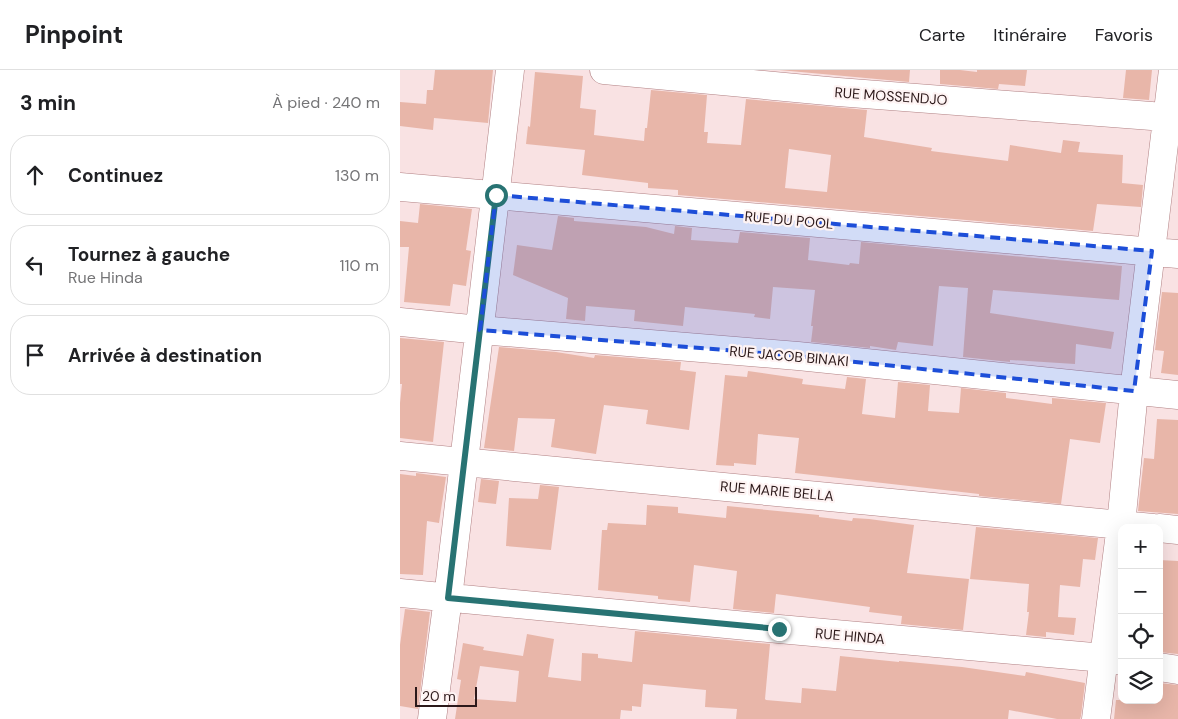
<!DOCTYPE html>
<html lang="fr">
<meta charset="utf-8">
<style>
body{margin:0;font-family:"DM Sans",sans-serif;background:#f2f2f2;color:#202124}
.controls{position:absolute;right:15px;bottom:15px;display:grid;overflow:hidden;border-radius:10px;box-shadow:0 5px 20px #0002}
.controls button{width:45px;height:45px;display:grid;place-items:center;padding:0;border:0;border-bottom:1px solid #e0e0e0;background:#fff;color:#202124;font:25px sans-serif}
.scale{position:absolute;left:15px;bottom:12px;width:62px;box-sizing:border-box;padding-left:5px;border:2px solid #2c191a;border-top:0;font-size:14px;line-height:18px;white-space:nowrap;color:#2c191a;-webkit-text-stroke:4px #fef3f3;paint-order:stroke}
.stop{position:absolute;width:15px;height:15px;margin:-11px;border:4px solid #287373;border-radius:50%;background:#fff}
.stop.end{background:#287373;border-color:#fff;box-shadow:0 1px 5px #0008}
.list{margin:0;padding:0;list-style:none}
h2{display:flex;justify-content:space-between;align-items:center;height:65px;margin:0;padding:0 20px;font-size:21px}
h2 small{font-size:16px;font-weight:400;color:#757577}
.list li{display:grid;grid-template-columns:32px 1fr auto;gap:15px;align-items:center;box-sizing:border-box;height:80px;margin:0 10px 10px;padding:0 10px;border:1px solid #e0e0e0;border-radius:20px}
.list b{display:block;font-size:19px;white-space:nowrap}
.list p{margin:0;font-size:16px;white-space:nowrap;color:#757577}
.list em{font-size:16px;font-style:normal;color:#757577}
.icon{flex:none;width:28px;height:28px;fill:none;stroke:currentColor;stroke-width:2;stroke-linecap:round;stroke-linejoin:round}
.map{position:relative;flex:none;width:778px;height:649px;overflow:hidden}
header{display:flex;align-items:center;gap:30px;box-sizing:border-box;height:70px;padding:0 25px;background:#fff;border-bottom:1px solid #e0e0e0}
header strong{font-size:24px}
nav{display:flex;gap:28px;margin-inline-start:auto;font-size:18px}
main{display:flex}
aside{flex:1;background:#fff}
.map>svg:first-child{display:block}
</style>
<header>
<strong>Pinpoint</strong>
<nav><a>Carte</a><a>Itinéraire</a><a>Favoris</a></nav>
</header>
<main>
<aside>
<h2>3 min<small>À pied · 240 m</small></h2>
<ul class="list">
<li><svg class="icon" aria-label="ahead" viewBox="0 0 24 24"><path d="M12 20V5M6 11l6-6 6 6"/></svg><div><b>Continuez</b></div><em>130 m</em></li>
<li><svg class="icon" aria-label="left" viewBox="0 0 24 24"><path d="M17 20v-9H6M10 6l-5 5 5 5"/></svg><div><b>Tournez à gauche</b><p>Rue Hinda</p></div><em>110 m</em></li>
<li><svg class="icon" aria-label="arrive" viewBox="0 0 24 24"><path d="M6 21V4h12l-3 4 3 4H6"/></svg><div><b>Arrivée à destination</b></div></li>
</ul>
</aside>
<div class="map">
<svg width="778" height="649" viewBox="0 0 778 649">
<rect width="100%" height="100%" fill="#f9e2e3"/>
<path fill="#e8b6a9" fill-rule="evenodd" d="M 35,0 L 93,0 L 88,53 L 34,48 L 33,60 L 0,56 L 0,32 L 26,34 L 27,20 L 33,20 Z
M 379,0 L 510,0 L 509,12 Z
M 540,0 L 560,0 L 577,2 L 577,0 L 627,0 L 625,16 L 599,14 L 598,19 L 540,14 Z
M 726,0 L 752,0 L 749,30 L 723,28 Z
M 135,2 L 183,6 L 180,38 L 196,40 L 194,65 L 244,71 L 245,58 L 247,58 L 251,20 L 307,25 L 304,62 L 308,62 L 307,73 L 341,75 L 346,29 L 467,40 L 464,67 L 532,78 L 531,81 L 608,91 L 610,75 L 661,83 L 663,70 L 680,72 L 678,82 L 723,85 L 722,113 L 743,115 L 741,137 L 697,134 L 693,161 L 278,125 L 278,120 L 248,118 L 248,113 L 182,105 L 185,80 L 126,74 L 128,56 L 130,57 ZM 389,79 L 431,85 L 427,122 L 385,118 Z
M 20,134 L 72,139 L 66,180 L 71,181 L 66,216 L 53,214 L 50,236 L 4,232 L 9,177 L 0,177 L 0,151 L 18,153 Z
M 158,146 L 174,148 L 174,151 L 246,157 L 274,164 L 275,156 L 292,158 L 291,170 L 338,173 L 340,162 L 410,168 L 408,190 L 449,195 L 450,193 L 459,194 L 461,172 L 722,196 L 719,230 L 593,220 L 590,243 L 714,262 L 711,279 L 676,274 L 675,294 L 610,290 L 610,292 L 563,287 L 568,218 L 539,216 L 533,276 L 498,272 L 496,280 L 470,276 L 470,278 L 411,272 L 413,256 L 411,256 L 415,220 L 373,217 L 370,249 L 354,247 L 355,244 L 285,237 L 283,256 L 234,251 L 235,240 L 186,236 L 185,251 L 166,249 L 168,228 L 113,205 L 117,175 L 152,180 Z
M 762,222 L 778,223 L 778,305 L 761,303 L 764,281 L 755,280 Z
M 0,268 L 44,272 L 33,372 L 0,368 L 0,333 L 2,314 L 0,314 Z
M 99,277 L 156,282 L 194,288 L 195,285 L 281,292 L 280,300 L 296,302 L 289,360 L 246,354 L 248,340 L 204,335 L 196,384 L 151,377 L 155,349 L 118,348 L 114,381 L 84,378 Z
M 348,301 L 403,309 L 402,314 L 445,319 L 447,307 L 466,309 L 462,344 L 495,348 L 498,312 L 530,315 L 528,341 L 559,343 L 561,318 L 606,323 L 606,328 L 652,334 L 652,328 L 706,333 L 700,373 L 670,369 L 661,434 L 579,426 L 579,424 L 509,416 L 395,403 L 399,368 L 358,364 L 356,395 L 334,393 L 334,396 L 316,395 L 325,305 L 347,307 Z
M 757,349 L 778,350 L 778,444 L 738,441 L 744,388 L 754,389 Z
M 16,403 L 46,407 L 39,453 L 27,451 L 23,505 L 0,504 L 0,404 L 16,406 Z
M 81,409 L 99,411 L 96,434 L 78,432 Z
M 140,415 L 159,417 L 151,480 L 106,476 L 109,428 L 138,429 Z
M 247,435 L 278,437 L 278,443 L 326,448 L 327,436 L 419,445 L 419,447 L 452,451 L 453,448 L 469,449 L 514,455 L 507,503 L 569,509 L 563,560 L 501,554 L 502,546 L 469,542 L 470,537 L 376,524 L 374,543 L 333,539 L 337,501 L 294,495 L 290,532 L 258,529 L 258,526 L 198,520 L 202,460 L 207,460 L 208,453 L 246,455 Z
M 576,457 L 698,468 L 695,490 L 683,489 L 680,517 L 660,515 L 658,547 L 676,548 L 674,565 L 646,562 L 646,567 L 626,565 L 629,542 L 627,542 L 629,514 L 570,509 Z
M 759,490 L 778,491 L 778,584 L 759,582 Z
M 5,539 L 30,542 L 18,639 L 0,636 L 0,575 Z
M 235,561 L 370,574 L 365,629 L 366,630 L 401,633 L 402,618 L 436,621 L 440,586 L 499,592 L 499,591 L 562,597 L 625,606 L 626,602 L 685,613 L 681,646 L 680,649 L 657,649 L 609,640 L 608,649 L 336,649 L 337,639 L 305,637 L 306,620 L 243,614 L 241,637 L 232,636 L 232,641 L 221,640 L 220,649 L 55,649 L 61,610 L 57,609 L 63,573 L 84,577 L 83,580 L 123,586 L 127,564 L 154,569 L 148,607 L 181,611 L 182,583 L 198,584 L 198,588 L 232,592 ZM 80,596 L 119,601 L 116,632 L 74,629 Z
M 759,613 L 778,615 L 778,649 L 714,649 L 716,630 L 759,630 Z"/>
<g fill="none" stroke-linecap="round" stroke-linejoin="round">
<g stroke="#b18083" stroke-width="29">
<path id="minor" d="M 204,0 L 438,22 L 778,48
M 0,117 L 778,184
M 0,252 L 80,260 L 398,286 L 778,325
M 0,386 L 753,458
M 759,458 L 778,460
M 0,523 L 379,559 L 704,588 L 722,591
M 759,597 L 778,600
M 32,649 L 48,528 L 110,0
M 696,649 L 721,455 L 734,321 L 773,0"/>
</g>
<use href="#minor" stroke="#fff" stroke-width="28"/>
</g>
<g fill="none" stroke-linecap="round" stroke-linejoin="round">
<path stroke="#287373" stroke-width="6" d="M 96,125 L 48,528 L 379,559"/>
</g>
<path fill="#1d4ed8" fill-opacity="0.2" stroke="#1d4ed8" stroke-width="4" stroke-dasharray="10 6" stroke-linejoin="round" d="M 96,125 L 752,181 L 734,321 L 398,286 L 80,260 Z"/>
<g text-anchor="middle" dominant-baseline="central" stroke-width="4.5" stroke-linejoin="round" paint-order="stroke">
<g font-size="14" fill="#2c191a" stroke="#fef3f3">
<text transform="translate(491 26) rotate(4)">RUE MOSSENDJO</text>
<text transform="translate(389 150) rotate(5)">RUE DU POOL</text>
<text transform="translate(389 286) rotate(5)">RUE JACOB BINAKI</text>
<text transform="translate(377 421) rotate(5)">RUE MARIE BELLA</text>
<text transform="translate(450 566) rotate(5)">RUE HINDA</text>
</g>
</g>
</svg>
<div class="controls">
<button>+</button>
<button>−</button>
<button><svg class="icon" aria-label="locate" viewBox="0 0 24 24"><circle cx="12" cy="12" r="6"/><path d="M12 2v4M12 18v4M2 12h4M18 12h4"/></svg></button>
<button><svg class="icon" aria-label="layers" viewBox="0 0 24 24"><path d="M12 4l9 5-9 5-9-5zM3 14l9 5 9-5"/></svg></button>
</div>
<div class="scale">20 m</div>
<div class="stop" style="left:96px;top:125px"></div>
<div class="stop end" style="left:379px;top:559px"></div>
</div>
</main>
